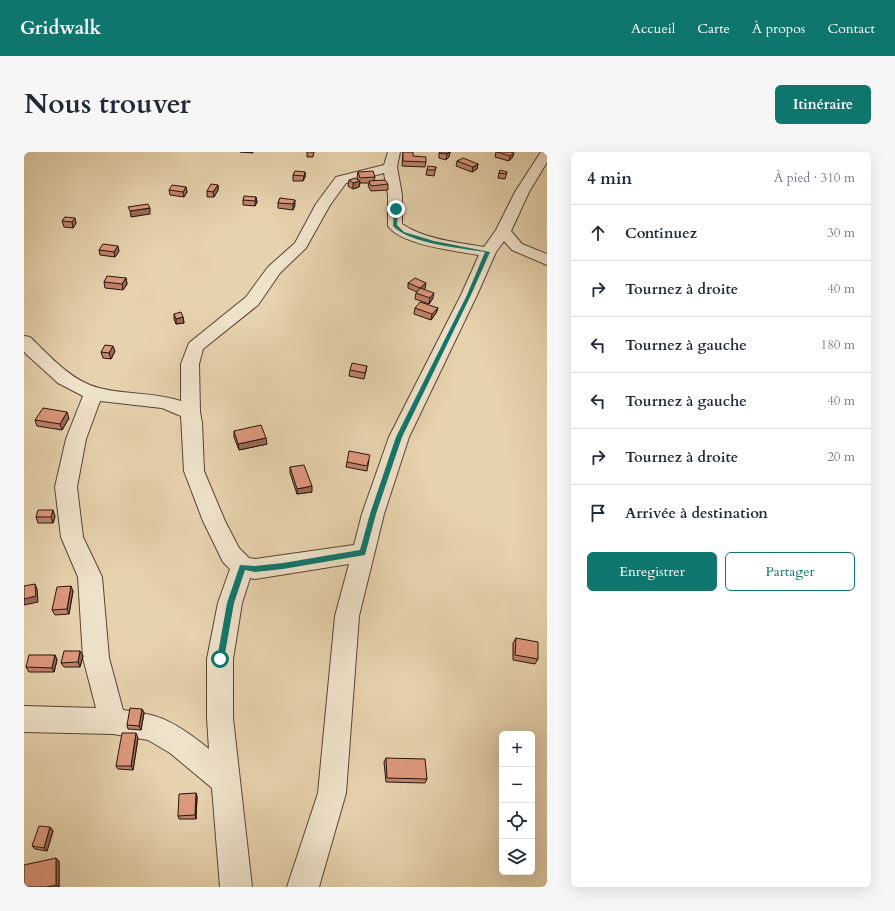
<!DOCTYPE html>
<html lang="fr">
<meta charset="utf-8">
<style>
body{margin:0;font-family:Cardo,serif;background:#f6f6f7;color:#1f2937}
.controls{position:absolute;right:12px;bottom:12px;display:grid;overflow:hidden;border-radius:6px;box-shadow:0 4px 16px #0002}
.controls button{width:36px;height:36px;display:grid;place-items:center;padding:0;border:0;border-bottom:1px solid #e0e1e3;background:#fff;color:#1f2937;font:20px sans-serif}
.stop{position:absolute;width:12px;height:12px;margin:-9px;border:3px solid #0f766e;border-radius:50%;background:#fff}
.stop.end{background:#0f766e;border-color:#fff;box-shadow:0 1px 4px #0008}
.list{margin:0;padding:0;list-style:none}
h2{display:flex;justify-content:space-between;align-items:center;height:52px;margin:0;padding:0 16px;font-size:17px}
h2 small{font-size:13px;font-weight:400;color:#747a83}
.list li{display:grid;grid-template-columns:26px 1fr auto;gap:12px;align-items:center;box-sizing:border-box;height:56px;padding:0 16px;border-top:1px solid #e0e1e3}
.list b{display:block;font-size:15px;white-space:nowrap}
.list em{font-size:13px;font-style:normal;color:#747a83}
.actions{display:flex;gap:8px;padding:12px 16px}
.actions a{flex:1;padding:9px 0;border:1px solid #0f766e;border-radius:6px;text-align:center;font-size:14px;color:#0f766e}
.actions .main{background:#0f766e;color:#fff}
.icon{flex:none;width:22px;height:22px;fill:none;stroke:currentColor;stroke-width:2;stroke-linecap:round;stroke-linejoin:round}
.map{position:relative;flex:none;width:523px;height:735px;overflow:hidden;border-radius:6px}
header{display:flex;align-items:center;gap:24px;box-sizing:border-box;height:56px;padding:0 20px;background:#0f766e;color:#fff}
header strong{font-size:19px}
nav{display:flex;gap:22px;margin-inline-start:auto;font-size:14px}
.intro{display:flex;align-items:center;justify-content:space-between;box-sizing:border-box;height:96px;padding:0 24px}
h1{margin:0;font-size:28px}
.button{padding:10px 18px;border-radius:6px;background:#0f766e;color:#fff;font-size:14px;font-weight:700}
main{display:flex;gap:24px;padding:0 24px}
aside{flex:1;background:#fff;border-radius:6px;box-shadow:0 4px 16px #0002}
.map>svg:first-child{display:block}
</style>
<header>
<strong>Gridwalk</strong>
<nav><a>Accueil</a><a>Carte</a><a>À propos</a><a>Contact</a></nav>
</header>
<div class="intro"><h1>Nous trouver</h1><a class="button">Itinéraire</a></div>
<main>
<div class="map">
<svg width="523" height="735" viewBox="0 0 523 735">
<rect width="100%" height="100%" fill="#e6d2ad"/>
<filter id="stains"><feTurbulence type="fractalNoise" baseFrequency=".005" numOctaves="4"/><feColorMatrix values="0 0 0 0 .2 0 0 0 0 .09 0 0 0 0 .02 0 0 0 .5 -.17"/></filter>
<radialGradient id="worn" r=".72"><stop offset=".6" stop-color="#630" stop-opacity="0"/><stop offset="1" stop-color="#630" stop-opacity=".3"/></radialGradient>
<g fill="none" stroke-linecap="round" stroke-linejoin="round">
<g stroke="#564435" stroke-width="2">
<path id="street" d="M 364,0 L 376,0 L 373,15 L 378,43 L 378,72 C 403,88 432,90 460,95 L 472,78 L 491,40 L 517,0 L 523,0 L 523,10 L 505,40 L 487,79 L 498,92 L 523,102 L 523,113 L 488,98 L 480,89 L 472,100 L 453,143 L 385,285 L 360,362 L 335,464 L 322,641 L 295,735 L 263,735 L 294,641 L 311,464 L 325,412 L 231,427 L 226,426 L 218,451 L 209,507 L 209,566 L 228,735 L 196,735 L 188,636 L 146,601 L 124,588 L 89,582 L 0,580 L 0,554 L 72,556 L 59,506 L 54,425 L 37,385 L 31,335 L 42,287 L 59,244 L 34,231 L 1,201 L 0,199 L 0,184 L 6,185 C 26,204 47,229 75,236 C 102,243 130,240 157,249 L 157,212 L 165,191 L 222,145 L 244,115 L 271,91 L 292,52 L 312,25 L 360,13 ZM 360,21 L 364,43 L 364,74 C 377,93 432,99 455,103 L 437,143 L 365,285 L 338,362 L 330,393 L 231,407 L 225,406 L 215,396 L 201,369 L 180,319 L 178,271 L 176,260 L 175,212 L 179,197 L 234,153 L 256,121 L 282,96 L 306,53 L 322,31 ZM 76,249 L 138,256 L 157,264 L 160,319 L 179,369 L 199,410 L 206,417 L 194,451 L 183,507 L 183,566 L 185,597 C 168,583 148,568 127,563 C 118,561 108,559 99,558 L 85,506 L 78,425 L 59,385 L 53,335 L 62,287 Z"/>
</g>
<use href="#street" fill="#efe2ca" fill-rule="evenodd"/>
</g>
<path fill="#bf836b" stroke="#26140d" d="M 216,0 L 229,0 L 229,1 Z
M 283,0 L 290,0 L 289,5 L 283,5 Z
M 379,0 L 402,10 L 401,15 L 378,14 Z
M 426,0 L 425,5 L 422,8 L 415,6 L 415,1 Z
M 472,0 L 490,1 L 488,6 L 485,9 L 471,5 Z
M 433,9 L 454,12 L 453,17 L 448,20 L 432,14 Z
M 412,15 L 410,24 L 402,23 L 403,18 Z
M 281,20 L 281,25 L 279,29 L 269,29 L 269,23 Z
M 334,20 L 351,25 L 350,28 L 364,32 L 364,38 L 347,39 L 344,34 L 345,31 L 336,31 L 335,35 L 329,37 L 324,34 L 325,28 L 334,28 L 333,25 Z
M 483,20 L 481,27 L 474,26 L 475,21 Z
M 194,33 L 194,38 L 190,45 L 183,45 L 183,39 Z
M 162,35 L 163,40 L 160,45 L 146,43 L 145,38 Z
M 232,45 L 233,50 L 231,54 L 219,53 L 219,48 Z
M 256,46 L 271,53 L 269,58 L 254,56 L 254,51 Z
M 41,65 L 52,71 L 49,76 L 40,75 L 38,69 Z
M 75,98 L 95,99 L 91,105 L 76,103 Z
M 102,126 L 103,132 L 99,138 L 81,136 L 80,130 Z
M 384,131 L 401,137 L 400,138 L 409,146 L 405,152 L 391,147 L 392,141 L 393,140 L 384,136 Z
M 391,156 L 414,156 L 412,161 L 407,168 L 390,162 Z
M 150,162 L 159,165 L 160,171 L 152,172 L 150,167 Z
M 91,199 L 87,207 L 79,206 L 77,200 Z
M 343,214 L 342,219 L 340,227 L 325,224 L 326,218 Z
M 45,266 L 38,278 L 13,274 L 11,268 Z
M 210,279 L 243,292 L 215,298 L 210,285 Z
M 345,308 L 343,319 L 322,315 L 323,310 Z
M 266,315 L 288,340 L 273,342 L 266,321 Z
M 31,364 L 29,371 L 14,371 L 12,365 Z
M 49,439 L 45,462 L 31,463 L 28,458 Z
M 492,486 L 514,507 L 511,512 L 489,508 L 489,491 Z
M 56,499 L 59,504 L 56,515 L 40,515 L 37,511 Z
M 31,503 L 33,508 L 30,520 L 5,520 L 2,515 Z
M 118,557 L 120,561 L 117,578 L 104,577 L 103,573 Z
M 114,586 L 109,618 L 94,617 L 92,614 Z
M 362,606 L 403,627 L 401,631 L 362,630 L 360,610 Z
M 172,641 L 173,645 L 172,667 L 155,667 L 154,664 Z
M 26,675 L 29,679 L 23,699 L 11,697 L 8,694 Z
M 32,706 L 35,709 L 35,735 L 0,735 Z"/>
<path fill="#9b6a57" stroke="#26140d" d="M 426,0 L 425,5 L 422,8 L 423,2 Z
M 490,1 L 488,6 L 485,9 L 486,4 Z
M 454,12 L 453,17 L 448,20 L 449,15 Z
M 281,20 L 281,25 L 279,29 L 280,24 Z
M 336,29 L 335,35 L 329,37 L 329,31 Z
M 194,33 L 194,38 L 190,45 L 189,40 Z
M 162,35 L 163,40 L 160,45 L 159,40 Z
M 232,45 L 233,50 L 231,54 L 231,49 Z
M 271,48 L 271,53 L 269,58 L 269,52 Z
M 126,56 L 126,62 L 107,65 L 106,59 Z
M 51,66 L 52,71 L 49,76 L 48,70 Z
M 94,94 L 95,99 L 91,105 L 90,100 Z
M 102,126 L 103,132 L 99,138 L 98,132 Z
M 402,131 L 401,137 L 395,142 L 396,136 Z
M 410,141 L 409,146 L 405,152 L 406,146 Z
M 414,156 L 412,161 L 407,168 L 408,162 Z
M 159,165 L 160,171 L 152,172 L 152,167 Z
M 89,194 L 91,199 L 87,207 L 85,201 Z
M 43,260 L 45,266 L 38,278 L 36,272 Z
M 242,286 L 243,292 L 215,298 L 214,292 Z
M 288,334 L 288,340 L 273,342 L 273,337 Z
M 29,358 L 31,364 L 29,371 L 27,365 Z
M 11,432 L 13,437 L 14,450 L 0,453 L 0,447 Z
M 47,434 L 49,439 L 45,462 L 43,457 Z
M 56,499 L 59,504 L 56,515 L 54,510 Z
M 31,503 L 33,508 L 30,520 L 28,516 Z
M 118,557 L 120,561 L 117,578 L 115,574 Z
M 112,581 L 114,586 L 109,618 L 107,614 Z
M 172,641 L 173,645 L 172,667 L 171,663 Z
M 26,675 L 29,679 L 23,699 L 20,696 Z
M 32,706 L 35,709 L 35,735 L 32,733 Z"/>
<path fill="#de987c" stroke="#26140d" d="M 379,0 L 389,0 L 389,4 L 402,5 L 402,10 L 379,9 Z
M 416,0 L 425,0 L 423,2 L 415,1 Z
M 473,0 L 487,0 L 490,1 L 486,4 Z
M 439,6 L 454,12 L 449,15 L 433,9 Z
M 404,14 L 412,15 L 411,18 L 403,18 Z
M 476,18 L 483,20 L 482,22 L 475,21 Z
M 271,19 L 281,20 L 280,24 L 269,23 Z
M 349,19 L 351,25 L 336,26 L 334,20 Z
M 331,26 L 336,29 L 329,31 L 325,28 Z
M 361,28 L 364,32 L 347,34 L 345,29 Z
M 187,32 L 194,33 L 189,40 L 183,39 Z
M 148,33 L 162,35 L 159,40 L 145,38 Z
M 220,44 L 232,45 L 231,49 L 219,48 Z
M 256,46 L 271,48 L 269,52 L 254,51 Z
M 124,52 L 126,56 L 106,59 L 104,55 Z
M 41,65 L 51,66 L 48,70 L 38,69 Z
M 79,92 L 94,94 L 90,100 L 75,98 Z
M 83,124 L 102,126 L 98,132 L 80,130 Z
M 391,126 L 402,131 L 396,136 L 384,131 Z
M 396,136 L 410,141 L 406,146 L 392,141 Z
M 396,150 L 414,156 L 408,162 L 391,156 Z
M 157,160 L 159,165 L 152,167 L 150,162 Z
M 81,193 L 89,194 L 85,201 L 77,200 Z
M 328,211 L 343,214 L 341,221 L 326,218 Z
M 19,256 L 43,260 L 36,272 L 11,268 Z
M 237,273 L 242,286 L 214,292 L 210,279 Z
M 325,299 L 346,303 L 343,314 L 323,310 Z
M 280,313 L 288,334 L 273,337 L 266,315 Z
M 14,358 L 29,358 L 27,365 L 12,365 Z
M 11,432 L 12,444 L 0,447 L 0,434 Z
M 47,434 L 43,457 L 28,458 L 33,435 Z
M 492,486 L 514,490 L 514,507 L 491,503 Z
M 40,499 L 56,499 L 54,510 L 37,511 Z
M 5,503 L 31,503 L 28,516 L 2,515 Z
M 106,556 L 118,557 L 115,574 L 103,573 Z
M 98,581 L 112,581 L 107,614 L 92,614 Z
M 362,606 L 401,607 L 403,627 L 363,626 Z
M 172,641 L 171,663 L 154,664 L 155,642 Z
M 15,674 L 26,675 L 20,696 L 8,694 Z
M 32,706 L 32,733 L 22,735 L 0,735 L 0,713 Z"/>
<path fill="#0f766e" d="M 372,56 L 374,57 L 373,73 L 380,80 L 410,89 L 466,100 L 447,143 L 378,285 L 352,362 L 341,403 L 259,417 L 231,420 L 221,418 L 210,451 L 200,507 L 196,510 L 194,509 L 193,507 L 203,451 L 216,413 L 231,414 L 259,411 L 336,398 L 346,362 L 372,285 L 443,143 L 461,100 C 437,96 386,92 369,74 L 370,57 Z"/>
<rect width="100%" height="100%" filter="url(#stains)"/>
<rect width="100%" height="100%" fill="url(#worn)"/>
</svg>
<div class="controls">
<button>+</button>
<button>−</button>
<button><svg class="icon" aria-label="locate" viewBox="0 0 24 24"><circle cx="12" cy="12" r="6"/><path d="M12 2v4M12 18v4M2 12h4M18 12h4"/></svg></button>
<button><svg class="icon" aria-label="layers" viewBox="0 0 24 24"><path d="M12 4l9 5-9 5-9-5zM3 14l9 5 9-5"/></svg></button>
</div>
<div class="stop" style="left:196px;top:507px"></div>
<div class="stop end" style="left:372px;top:57px"></div>
</div>
<aside>
<h2>4 min<small>À pied · 310 m</small></h2>
<ul class="list">
<li><svg class="icon" aria-label="ahead" viewBox="0 0 24 24"><path d="M12 20V5M6 11l6-6 6 6"/></svg><div><b>Continuez</b></div><em>30 m</em></li>
<li><svg class="icon" aria-label="right" viewBox="0 0 24 24"><path d="M7 20v-9h11M14 6l5 5-5 5"/></svg><div><b>Tournez à droite</b></div><em>40 m</em></li>
<li><svg class="icon" aria-label="left" viewBox="0 0 24 24"><path d="M17 20v-9H6M10 6l-5 5 5 5"/></svg><div><b>Tournez à gauche</b></div><em>180 m</em></li>
<li><svg class="icon" aria-label="left" viewBox="0 0 24 24"><path d="M17 20v-9H6M10 6l-5 5 5 5"/></svg><div><b>Tournez à gauche</b></div><em>40 m</em></li>
<li><svg class="icon" aria-label="right" viewBox="0 0 24 24"><path d="M7 20v-9h11M14 6l5 5-5 5"/></svg><div><b>Tournez à droite</b></div><em>20 m</em></li>
<li><svg class="icon" aria-label="arrive" viewBox="0 0 24 24"><path d="M6 21V4h12l-3 4 3 4H6"/></svg><div><b>Arrivée à destination</b></div></li>
</ul>
<div class="actions"><a class="main">Enregistrer</a><a>Partager</a></div>
</aside>
</main>
